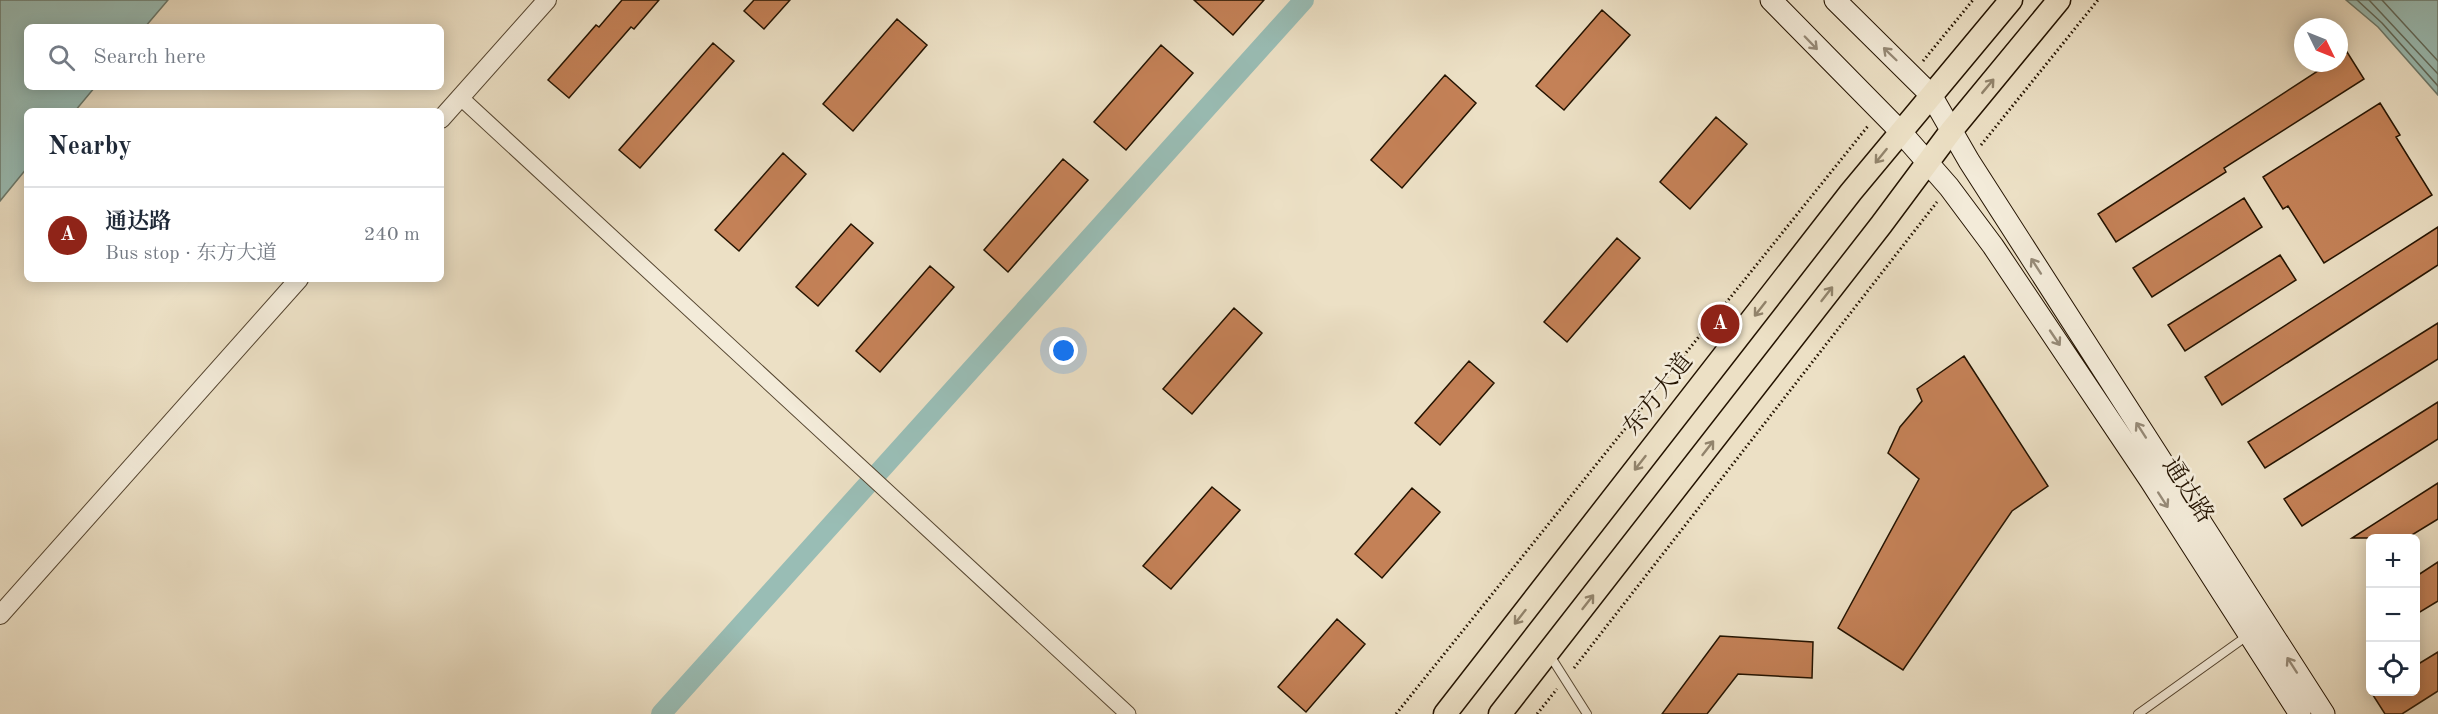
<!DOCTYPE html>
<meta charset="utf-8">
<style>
body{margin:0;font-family:"Old Standard TT","Noto Serif SC",serif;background:#f2f2f3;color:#1f2937}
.controls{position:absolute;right:18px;bottom:18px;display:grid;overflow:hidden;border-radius:9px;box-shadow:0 3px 15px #0003}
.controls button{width:54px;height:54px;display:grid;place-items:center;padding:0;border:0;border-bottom:2px solid #e0e1e3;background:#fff;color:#1f2937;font:30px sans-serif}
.compass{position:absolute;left:2294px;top:18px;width:54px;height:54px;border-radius:50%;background:#fff;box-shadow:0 3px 15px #0003;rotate:133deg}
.you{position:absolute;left:1064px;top:351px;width:21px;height:21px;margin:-15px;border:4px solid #fff;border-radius:50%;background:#1a73e8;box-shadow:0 0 0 9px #1a73e833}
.badge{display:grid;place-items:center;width:39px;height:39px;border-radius:50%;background:#8f2418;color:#fff;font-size:20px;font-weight:700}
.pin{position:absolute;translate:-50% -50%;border:3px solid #fff;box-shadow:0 2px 6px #0006}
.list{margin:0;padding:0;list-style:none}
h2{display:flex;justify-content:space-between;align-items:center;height:78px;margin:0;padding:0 24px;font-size:26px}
h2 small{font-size:20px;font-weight:400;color:#747a83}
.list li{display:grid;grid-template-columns:39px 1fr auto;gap:18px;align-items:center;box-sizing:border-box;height:96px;padding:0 24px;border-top:2px solid #e0e1e3}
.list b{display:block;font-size:22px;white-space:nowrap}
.list p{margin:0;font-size:20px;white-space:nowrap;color:#747a83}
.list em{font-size:20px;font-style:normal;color:#747a83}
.icon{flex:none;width:33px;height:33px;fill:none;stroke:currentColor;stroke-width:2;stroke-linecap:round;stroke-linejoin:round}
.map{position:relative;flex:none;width:2438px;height:714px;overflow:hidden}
.search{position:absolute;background:#fff;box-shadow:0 3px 15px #0003;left:24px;top:24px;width:420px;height:66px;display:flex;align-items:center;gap:15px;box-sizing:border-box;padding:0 21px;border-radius:9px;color:#747a83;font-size:22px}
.panel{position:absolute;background:#fff;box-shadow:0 3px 15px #0003;left:24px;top:108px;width:420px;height:174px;border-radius:9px}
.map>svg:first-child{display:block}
</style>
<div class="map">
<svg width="2438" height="714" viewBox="0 0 2438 714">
<rect width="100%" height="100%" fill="#ece0c5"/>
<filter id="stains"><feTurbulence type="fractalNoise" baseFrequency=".00333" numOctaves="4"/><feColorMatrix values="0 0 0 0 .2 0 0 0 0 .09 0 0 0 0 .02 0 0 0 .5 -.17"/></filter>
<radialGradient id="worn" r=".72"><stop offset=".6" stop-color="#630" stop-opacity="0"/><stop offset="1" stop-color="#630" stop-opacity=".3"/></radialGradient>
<path fill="#99bdb5" stroke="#6a796d" stroke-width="1.5" d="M 0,0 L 168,0 L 145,27 L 27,27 L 27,87 L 95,87 L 75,111 L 27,111 L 27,168 L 0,201 Z
M 2346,0 L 2438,0 L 2438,95 L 2378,27 Z"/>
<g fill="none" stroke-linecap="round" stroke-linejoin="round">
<path stroke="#5e685a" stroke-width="1.5" d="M 2357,0 L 2382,23 L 2438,86
M 2369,0 L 2438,74
M 2382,0 L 2438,61"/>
<path stroke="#99bdb5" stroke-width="20" d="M 661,714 L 1304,0"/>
</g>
<path fill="#c48157" stroke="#241300" stroke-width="1.5" d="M 622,0 L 659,0 L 634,29 L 631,27 L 569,98 L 548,80 L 596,25 L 599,27 Z
M 754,0 L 790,0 L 764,29 L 744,11 Z
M 1194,0 L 1264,0 L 1233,35 Z
M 1602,10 L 1630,35 L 1564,110 L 1536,86 Z
M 897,19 L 927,45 L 853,131 L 823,104 Z
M 713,43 L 734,61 L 640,168 L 619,150 Z
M 1161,45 L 1193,73 L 1126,150 L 1094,122 Z
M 2347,52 L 2364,79 L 2224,168 L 2226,172 L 2116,242 L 2098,214 L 2330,63 L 2339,63 L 2339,57 Z
M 1445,75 L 1476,103 L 1402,188 L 1371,160 Z
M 2380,103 L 2400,135 L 2396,137 L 2432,195 L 2324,263 L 2288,206 L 2283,209 L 2263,177 Z
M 1716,117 L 1747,144 L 1690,209 L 1660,182 Z
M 783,153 L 806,174 L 739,251 L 715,230 Z
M 1063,159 L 1088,180 L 1008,272 L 984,250 Z
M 2244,198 L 2262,227 L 2152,297 L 2133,268 Z
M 851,224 L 873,243 L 818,306 L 796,287 Z
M 2438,227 L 2438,265 L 2222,405 L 2205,377 Z
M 1617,238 L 1640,258 L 1567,342 L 1544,322 Z
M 2280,255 L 2296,280 L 2185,351 L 2168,325 Z
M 930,266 L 954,287 L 880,372 L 856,351 Z
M 1234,308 L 1262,333 L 1192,414 L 1163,389 Z
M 2438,323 L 2438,359 L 2265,468 L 2248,442 Z
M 1964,356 L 2048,486 L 2012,511 L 1903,670 L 1838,628 L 1919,479 L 1888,453 L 1900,427 L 1922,401 L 1917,389 Z
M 1469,361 L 1494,383 L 1440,445 L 1415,423 Z
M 2438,402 L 2438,439 L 2302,526 L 2284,499 Z
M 2438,483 L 2438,519 L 2407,538 L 2352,538 Z
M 1212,487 L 1240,510 L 1171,589 L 1143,566 Z
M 1412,488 L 1440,512 L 1382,578 L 1355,554 Z
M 2438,562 L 2438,601 L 2415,615 L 2415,577 Z
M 1337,619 L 1365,644 L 1306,712 L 1278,687 Z
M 1720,636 L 1813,642 L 1812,678 L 1738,674 L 1707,714 L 1662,714 Z
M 2438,652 L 2438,691 L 2402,714 L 2385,714 L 2371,692 L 2415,692 L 2415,666 Z"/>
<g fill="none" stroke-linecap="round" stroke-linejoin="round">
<g stroke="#564631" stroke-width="10">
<path id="service" d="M 1549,654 L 1587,714
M 2138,714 L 2247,636"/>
</g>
<g stroke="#564631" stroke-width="17">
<path id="minor" d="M 460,97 L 1128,714"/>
</g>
<g stroke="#564631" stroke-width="20">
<path id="tertiary" d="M 441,119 L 547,0
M 0,615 L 299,279"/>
</g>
<g stroke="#241300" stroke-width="23">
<path id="secondary" d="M 1771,0 L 1900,131 L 1949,187 L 1993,246 L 2150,480 L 2300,714
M 1835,0 L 1931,95 L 1969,161 L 2324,714"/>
</g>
<g stroke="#241300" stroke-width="25">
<path id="primary" d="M 1445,714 L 1851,192 L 2011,0
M 1500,714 L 1881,225 L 1951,131 L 2059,0"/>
</g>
<path stroke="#241300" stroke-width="3" stroke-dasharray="1.5 3" stroke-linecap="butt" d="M 1923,61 L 1973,0
M 1981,145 L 2098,0
M 1574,668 L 1937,202
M 1396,714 L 1868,126
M 1537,714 L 1557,689"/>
<use href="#service" stroke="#f3ebd9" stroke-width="8"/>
<use href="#minor" stroke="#f3ebd9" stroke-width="15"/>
<use href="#tertiary" stroke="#f3ebd9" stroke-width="18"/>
<use href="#secondary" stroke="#f3ebd9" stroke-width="21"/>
<use href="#primary" stroke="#ece0c5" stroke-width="22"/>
</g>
<defs><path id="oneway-shaft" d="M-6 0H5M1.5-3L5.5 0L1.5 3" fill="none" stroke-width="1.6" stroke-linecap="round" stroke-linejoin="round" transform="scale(1.5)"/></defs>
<g stroke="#968a77">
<use href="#oneway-shaft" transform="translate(1811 43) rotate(46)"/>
<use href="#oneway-shaft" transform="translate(1890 54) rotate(-136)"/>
<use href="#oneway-shaft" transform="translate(2036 266) rotate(-123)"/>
<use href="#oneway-shaft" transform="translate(2055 338) rotate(56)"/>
<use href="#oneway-shaft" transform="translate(2141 430) rotate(-123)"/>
<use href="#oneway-shaft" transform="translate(2163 500) rotate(57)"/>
<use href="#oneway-shaft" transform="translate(2292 665) rotate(-123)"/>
</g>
<g stroke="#92846c">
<use href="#oneway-shaft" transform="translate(1988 86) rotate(-50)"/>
<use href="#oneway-shaft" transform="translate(1881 156) rotate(129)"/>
<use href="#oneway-shaft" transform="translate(1827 294) rotate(-52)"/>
<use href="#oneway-shaft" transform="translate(1760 309) rotate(128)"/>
<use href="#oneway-shaft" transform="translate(1708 448) rotate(-52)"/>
<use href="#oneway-shaft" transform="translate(1640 463) rotate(128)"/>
<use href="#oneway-shaft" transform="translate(1588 602) rotate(-52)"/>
<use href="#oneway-shaft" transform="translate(1520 617) rotate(128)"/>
</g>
<g text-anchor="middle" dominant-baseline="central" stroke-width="5" stroke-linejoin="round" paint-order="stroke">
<g font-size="24" fill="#241300" stroke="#f3ebd9">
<text transform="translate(1659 395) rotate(-52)">东方大道</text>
<text transform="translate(2187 491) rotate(57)">通达路</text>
</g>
</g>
<rect width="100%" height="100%" filter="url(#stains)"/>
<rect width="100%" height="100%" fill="url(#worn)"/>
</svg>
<div class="controls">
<button>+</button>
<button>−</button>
<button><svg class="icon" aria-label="locate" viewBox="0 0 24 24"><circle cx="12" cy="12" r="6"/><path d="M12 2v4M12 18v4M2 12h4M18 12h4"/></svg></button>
</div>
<svg class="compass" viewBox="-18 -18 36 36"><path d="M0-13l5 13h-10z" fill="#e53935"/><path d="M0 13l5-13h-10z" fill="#747a83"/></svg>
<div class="you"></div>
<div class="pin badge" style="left:1720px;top:324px">A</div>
<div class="search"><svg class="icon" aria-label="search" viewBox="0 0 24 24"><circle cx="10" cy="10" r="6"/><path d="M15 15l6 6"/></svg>Search here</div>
<section class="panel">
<h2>Nearby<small></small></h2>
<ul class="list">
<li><span class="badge">A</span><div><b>通达路</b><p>Bus stop · 东方大道</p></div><em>240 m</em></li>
</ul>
</section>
</div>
